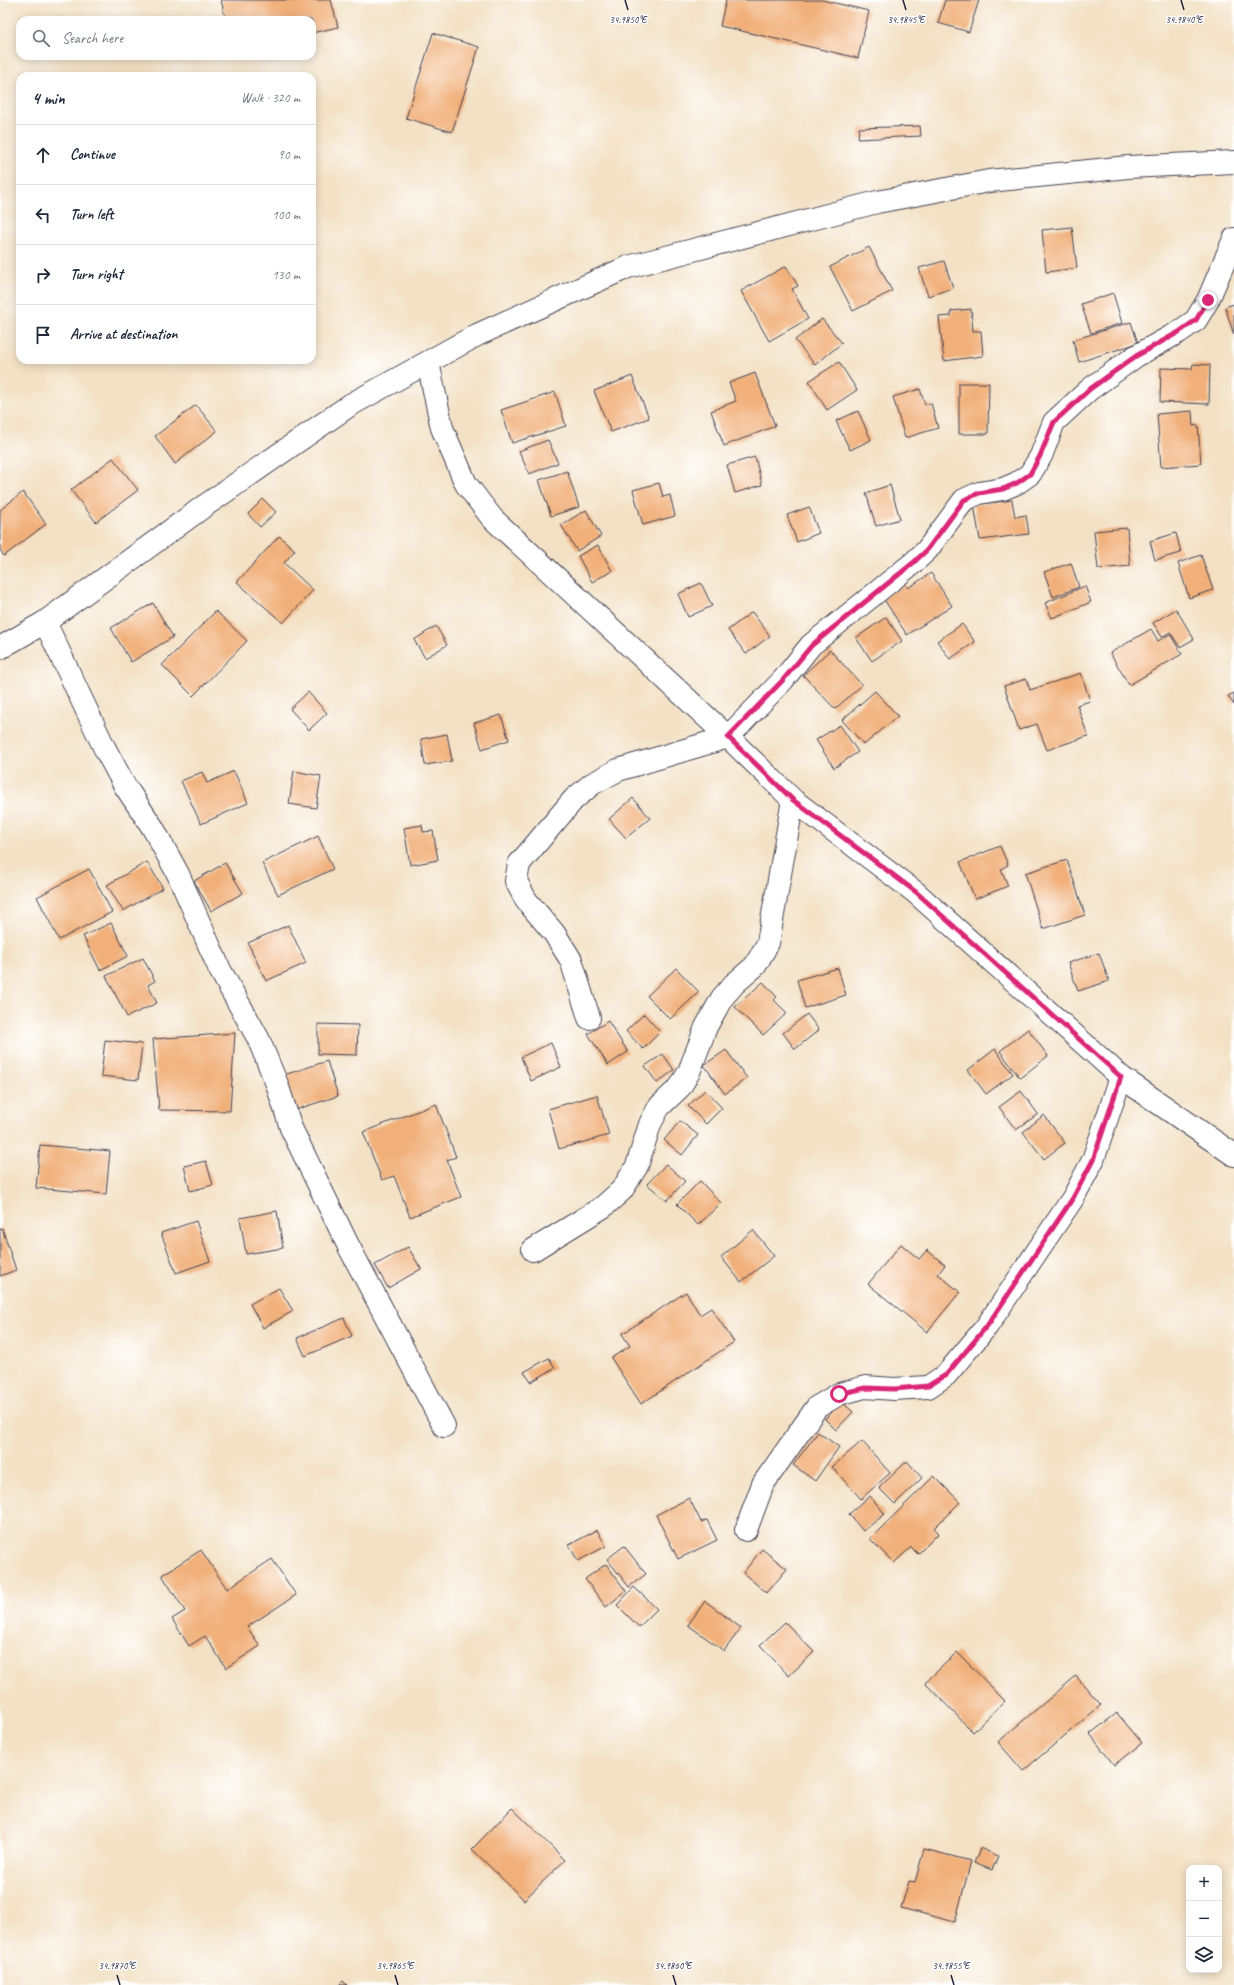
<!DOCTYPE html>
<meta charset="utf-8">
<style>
body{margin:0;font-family:Caveat,sans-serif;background:#f6f6f7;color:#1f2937}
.controls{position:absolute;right:12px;bottom:12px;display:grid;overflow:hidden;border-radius:8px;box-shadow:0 2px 10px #0003}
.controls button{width:36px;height:36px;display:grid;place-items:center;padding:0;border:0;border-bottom:1px solid #e0e1e3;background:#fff;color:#1f2937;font:20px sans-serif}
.stop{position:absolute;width:12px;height:12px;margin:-9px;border:3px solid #db2777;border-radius:50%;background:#fff}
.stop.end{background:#db2777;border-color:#fff;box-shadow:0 1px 4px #0008}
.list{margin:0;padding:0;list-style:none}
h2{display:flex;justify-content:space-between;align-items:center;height:52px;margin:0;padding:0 16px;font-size:17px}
h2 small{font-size:13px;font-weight:400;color:#747a83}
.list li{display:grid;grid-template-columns:26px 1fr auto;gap:12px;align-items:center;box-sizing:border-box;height:60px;padding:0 16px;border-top:1px solid #e0e1e3}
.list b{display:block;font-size:15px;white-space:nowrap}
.list em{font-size:13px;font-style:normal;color:#747a83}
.icon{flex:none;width:22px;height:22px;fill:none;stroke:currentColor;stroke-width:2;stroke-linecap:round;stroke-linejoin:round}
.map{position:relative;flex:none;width:1234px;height:1985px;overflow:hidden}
.search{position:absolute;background:#fff;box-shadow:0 2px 10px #0003;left:16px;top:16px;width:300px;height:44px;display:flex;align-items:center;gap:10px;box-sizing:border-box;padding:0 14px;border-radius:12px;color:#747a83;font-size:15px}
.panel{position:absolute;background:#fff;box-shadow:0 2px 10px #0003;left:16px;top:72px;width:300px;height:292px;border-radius:12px}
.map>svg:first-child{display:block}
</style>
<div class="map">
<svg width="1234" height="1985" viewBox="0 0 1234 1985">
<rect width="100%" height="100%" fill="#fff"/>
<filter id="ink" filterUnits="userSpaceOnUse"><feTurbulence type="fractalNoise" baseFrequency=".025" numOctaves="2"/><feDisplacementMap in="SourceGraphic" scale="8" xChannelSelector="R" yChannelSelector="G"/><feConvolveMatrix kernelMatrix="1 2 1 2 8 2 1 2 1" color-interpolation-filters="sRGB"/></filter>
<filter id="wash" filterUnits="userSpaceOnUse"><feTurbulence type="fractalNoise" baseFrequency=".012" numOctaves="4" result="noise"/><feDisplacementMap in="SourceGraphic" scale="16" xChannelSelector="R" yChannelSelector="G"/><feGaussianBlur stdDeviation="0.9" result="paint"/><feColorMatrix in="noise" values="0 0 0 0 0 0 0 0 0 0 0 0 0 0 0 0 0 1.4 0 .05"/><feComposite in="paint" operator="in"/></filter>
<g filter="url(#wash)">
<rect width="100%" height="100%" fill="#f3e1c5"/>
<g id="blocks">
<path fill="#f1b07a" d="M 221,0 L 331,0 L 338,27 L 312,33 L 312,20 L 226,20 Z
M 726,0 L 822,0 L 869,11 L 858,58 L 720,26 Z
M 945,0 L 979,0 L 969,32 L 938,23 Z
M 433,33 L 479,47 L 452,132 L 406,118 Z
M 920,126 L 921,136 L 858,139 L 859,128 Z
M 1072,227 L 1077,268 L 1046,272 L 1042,230 Z
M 869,247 L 892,291 L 853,311 L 830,267 Z
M 944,261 L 953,288 L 928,296 L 919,268 Z
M 786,266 L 798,286 L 792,289 L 808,319 L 769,341 L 741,291 Z
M 1113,293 L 1122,323 L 1091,333 L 1081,304 Z
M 1234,304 L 1234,335 L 1225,307 Z
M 971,309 L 973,331 L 981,331 L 983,356 L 944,361 L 939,317 L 951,316 L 951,311 Z
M 822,319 L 842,343 L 815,365 L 795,340 Z
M 1131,322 L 1138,343 L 1079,362 L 1073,340 Z
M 839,362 L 857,390 L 827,410 L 809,381 Z
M 1193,364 L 1210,365 L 1209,404 L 1160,402 L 1161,368 L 1192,369 Z
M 755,373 L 775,426 L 724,446 L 711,411 L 736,401 L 729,383 Z
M 632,376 L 649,418 L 611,432 L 594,391 Z
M 959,383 L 989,383 L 988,434 L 959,434 Z
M 920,389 L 925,405 L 931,403 L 938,428 L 905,438 L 893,397 Z
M 555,392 L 566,426 L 512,443 L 501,410 Z
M 196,405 L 217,431 L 175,464 L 155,436 Z
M 858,411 L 871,440 L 850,450 L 836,421 Z
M 1192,411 L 1193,426 L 1198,425 L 1201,464 L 1161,467 L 1157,414 Z
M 548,440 L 558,463 L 529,474 L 519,451 Z
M 755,457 L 762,485 L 735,493 L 727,465 Z
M 113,458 L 138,490 L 96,522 L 71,490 Z
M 567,471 L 579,507 L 551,516 L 539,480 Z
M 659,483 L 663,497 L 670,495 L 675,516 L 643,525 L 633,490 Z
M 890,485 L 900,519 L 876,526 L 866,493 Z
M 23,492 L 46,524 L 4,556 L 0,550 L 0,510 Z
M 263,499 L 276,512 L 260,527 L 248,514 Z
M 1012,500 L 1015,517 L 1026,515 L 1029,534 L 980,540 L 974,505 Z
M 809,507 L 819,533 L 797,542 L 787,515 Z
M 586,510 L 601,536 L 577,551 L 561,525 Z
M 1127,528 L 1130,566 L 1098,569 L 1094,531 Z
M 1176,533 L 1181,553 L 1155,560 L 1150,541 Z
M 279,536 L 295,550 L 284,563 L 313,590 L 283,623 L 237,582 Z
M 598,545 L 612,571 L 592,582 L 578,556 Z
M 1201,555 L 1213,590 L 1189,598 L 1178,563 Z
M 1071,563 L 1079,587 L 1053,597 L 1044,572 Z
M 931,573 L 952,606 L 907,635 L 883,598 L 905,584 L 908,588 Z
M 701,583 L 712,606 L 688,617 L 678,594 Z
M 1085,586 L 1091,602 L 1052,618 L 1045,603 Z
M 153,603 L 173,637 L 131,662 L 111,628 Z
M 1176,609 L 1194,639 L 1180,647 L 1170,632 L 1162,637 L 1153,623 Z
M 216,611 L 247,641 L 193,696 L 162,665 Z
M 752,612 L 770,636 L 746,654 L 728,630 Z
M 886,617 L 902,641 L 872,661 L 856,638 Z
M 962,624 L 975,642 L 950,659 L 937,641 Z
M 436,626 L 447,645 L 425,658 L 414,640 Z
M 1151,629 L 1158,641 L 1170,634 L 1182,654 L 1129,685 L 1110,653 Z
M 830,650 L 862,685 L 835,709 L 803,675 Z
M 1081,673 L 1090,701 L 1077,705 L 1088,736 L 1047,750 L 1037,724 L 1019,730 L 1004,686 L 1026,679 L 1030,690 Z
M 875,691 L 898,716 L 864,745 L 842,720 Z
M 308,692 L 327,713 L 309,730 L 290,709 Z
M 1234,693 L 1234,705 L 1228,696 Z
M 501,715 L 509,740 L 482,749 L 474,723 Z
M 840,725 L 858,752 L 834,768 L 816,740 Z
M 447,734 L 452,761 L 425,765 L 421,739 Z
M 234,771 L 248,803 L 201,824 L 181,781 L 202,772 L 207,783 Z
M 294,771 L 321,776 L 316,808 L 289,804 Z
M 633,798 L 650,818 L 626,838 L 609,819 Z
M 422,825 L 423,832 L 433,831 L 438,860 L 410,865 L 404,828 Z
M 318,836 L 333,869 L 278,895 L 262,863 Z
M 1000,846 L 1008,865 L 1001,869 L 1008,886 L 975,899 L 960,862 Z
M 1067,860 L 1085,915 L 1043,929 L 1025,873 Z
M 147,862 L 163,888 L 123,911 L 107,885 Z
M 225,863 L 243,893 L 211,911 L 194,881 Z
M 89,869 L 112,912 L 59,940 L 37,897 Z
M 111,923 L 128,956 L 100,970 L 83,936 Z
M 288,925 L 306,963 L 266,981 L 248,943 Z
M 1099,953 L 1109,981 L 1078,991 L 1068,963 Z
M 143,958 L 155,981 L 148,985 L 157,1003 L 127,1017 L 106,976 Z
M 676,968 L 699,992 L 670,1019 L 647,996 Z
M 838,968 L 846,995 L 805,1008 L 797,980 Z
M 763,982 L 777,997 L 774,1000 L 787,1013 L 763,1035 L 735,1007 Z
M 644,1014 L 660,1032 L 643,1049 L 626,1031 Z
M 807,1014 L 819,1030 L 795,1049 L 783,1033 Z
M 608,1021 L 628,1052 L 608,1065 L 588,1034 Z
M 318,1024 L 358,1025 L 357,1055 L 318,1054 Z
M 1028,1029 L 1048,1056 L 1020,1078 L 1000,1051 Z
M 235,1033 L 230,1111 L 159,1110 L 153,1039 Z
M 105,1040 L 142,1044 L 138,1080 L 101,1076 Z
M 551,1043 L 561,1067 L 531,1081 L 521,1057 Z
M 995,1049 L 1013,1074 L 986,1094 L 968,1070 Z
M 726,1050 L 747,1078 L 725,1094 L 704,1065 Z
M 663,1054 L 674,1070 L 657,1083 L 645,1066 Z
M 327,1061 L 338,1096 L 295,1110 L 284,1075 Z
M 705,1090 L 722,1108 L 706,1124 L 688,1106 Z
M 1021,1091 L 1038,1114 L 1016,1130 L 999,1107 Z
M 597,1095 L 609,1135 L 559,1149 L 548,1109 Z
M 436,1104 L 456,1157 L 447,1160 L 461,1197 L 410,1217 L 394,1176 L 382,1180 L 363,1132 Z
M 1044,1115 L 1065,1143 L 1044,1159 L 1023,1132 Z
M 680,1121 L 698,1135 L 682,1155 L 664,1140 Z
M 40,1145 L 110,1151 L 106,1194 L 36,1188 Z
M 206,1161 L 213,1185 L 190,1191 L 184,1166 Z
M 666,1164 L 685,1181 L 667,1201 L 647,1184 Z
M 700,1181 L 721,1203 L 698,1225 L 677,1204 Z
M 277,1211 L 283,1248 L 246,1254 L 240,1218 Z
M 196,1221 L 210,1261 L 176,1273 L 161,1233 Z
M 2,1228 L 16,1270 L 0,1276 L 0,1229 Z
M 753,1230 L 774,1256 L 741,1282 L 721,1257 Z
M 901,1244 L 919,1259 L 927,1250 L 945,1265 L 938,1274 L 960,1292 L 927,1332 L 868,1284 Z
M 408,1247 L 421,1269 L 388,1288 L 375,1265 Z
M 279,1288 L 293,1311 L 263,1328 L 250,1304 Z
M 686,1292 L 700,1315 L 711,1308 L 734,1342 L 641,1404 L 611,1358 L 630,1346 L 622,1334 Z
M 344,1318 L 352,1336 L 305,1356 L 297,1338 Z
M 549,1358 L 555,1368 L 531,1382 L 524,1372 Z
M 842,1402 L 853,1412 L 836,1430 L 825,1419 Z
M 818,1432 L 839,1447 L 815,1481 L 793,1465 Z
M 862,1441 L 890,1473 L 861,1499 L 832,1467 Z
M 907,1461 L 922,1478 L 895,1504 L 879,1488 Z
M 934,1476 L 960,1502 L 934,1528 L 939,1533 L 918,1554 L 911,1547 L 894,1563 L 870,1539 Z
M 870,1496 L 885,1514 L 863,1531 L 849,1514 Z
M 689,1498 L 701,1522 L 707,1520 L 717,1540 L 678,1559 L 656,1515 Z
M 597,1530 L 606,1546 L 578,1561 L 569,1545 Z
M 624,1546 L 646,1574 L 629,1587 L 607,1559 Z
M 762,1549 L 787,1569 L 767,1593 L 743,1573 Z
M 201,1550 L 227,1589 L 272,1559 L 296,1595 L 247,1627 L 260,1646 L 226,1668 L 205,1636 L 189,1646 L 172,1619 L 185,1611 L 162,1575 Z
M 606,1564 L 626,1591 L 606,1607 L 585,1579 Z
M 634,1587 L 657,1609 L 639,1627 L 617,1605 Z
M 705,1601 L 741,1628 L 724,1651 L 688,1625 Z
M 785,1622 L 814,1652 L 789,1676 L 760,1645 Z
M 957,1652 L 1005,1701 L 973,1732 L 925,1683 Z
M 1076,1676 L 1101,1705 L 1023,1771 L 998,1742 Z
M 1117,1713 L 1142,1743 L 1114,1765 L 1090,1734 Z
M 512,1808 L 565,1860 L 524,1900 L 472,1849 Z
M 980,1848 L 998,1856 L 992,1870 L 974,1863 Z
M 924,1849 L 971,1861 L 955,1922 L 901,1908 L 909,1881 L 915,1882 Z
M 343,1981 L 347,1985 L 339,1985 Z"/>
</g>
</g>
<g filter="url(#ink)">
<use href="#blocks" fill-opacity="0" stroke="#413f50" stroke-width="1"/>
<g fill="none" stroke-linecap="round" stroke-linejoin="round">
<g stroke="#413f50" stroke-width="24">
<path id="minor" d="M 428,362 L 442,428 L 466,484 L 492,518 L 728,737 L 793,800 L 915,892 L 1121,1077 L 1234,1155
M 45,622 L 104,747 L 125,786 L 153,828 L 178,874 L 220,970 L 258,1038 L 277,1084 L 291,1128 L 349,1247 L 444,1426
M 0,648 L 45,622 L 203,507 L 350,405 L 477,335 L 628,267 L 877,202 L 989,181 L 1128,167 L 1234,162
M 589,1018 L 571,960 L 554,933 L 526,900 L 516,881 L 519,864 L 574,799 L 592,784 L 618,770 L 728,737 L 783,680 L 811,645 L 913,563 L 927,550 L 964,500 L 979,493 L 1003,489 L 1017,483 L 1030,474 L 1041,456 L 1054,422 L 1090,389 L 1136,356 L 1179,332 L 1196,320 L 1208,300 L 1234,239
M 533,1250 L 603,1207 L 622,1190 L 637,1166 L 650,1124 L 659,1107 L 680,1087 L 689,1072 L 706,1027 L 722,998 L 734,984 L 755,966 L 768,943 L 793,800
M 746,1530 L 763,1484 L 817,1407 L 839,1394 L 865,1387 L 894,1389 L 928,1387 L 946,1375 L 987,1326 L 1073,1198 L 1093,1160 L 1121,1077"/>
</g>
<use href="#minor" stroke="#fff" stroke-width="22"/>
</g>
</g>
<g fill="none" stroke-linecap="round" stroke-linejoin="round" filter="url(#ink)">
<path stroke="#db2777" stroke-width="5" d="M 839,1394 L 865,1388 L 894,1389 L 928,1386 L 946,1375 L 987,1326 L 1073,1198 L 1093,1160 L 1121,1077 L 916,892 L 793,800 L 728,737 L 783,680 L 812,645 L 913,563 L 927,550 L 964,500 L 979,493 L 1003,489 L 1017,483 L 1030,474 L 1040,456 L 1054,422 L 1090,389 L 1136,356 L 1179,332 L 1196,320 L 1208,300"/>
</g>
<path fill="none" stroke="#22223b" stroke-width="1.5" d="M 625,0 L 628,10M 903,0 L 906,10M 1181,0 L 1184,10M 117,1975 L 120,1985M 395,1975 L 398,1985M 673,1975 L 676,1985M 951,1975 L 954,1985"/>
<g font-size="10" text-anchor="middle" fill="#22223b" stroke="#fff" stroke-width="3" stroke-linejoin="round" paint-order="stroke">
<text x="628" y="23">34.9850°E</text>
<text x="906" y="23">34.9845°E</text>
<text x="1184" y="23">34.9840°E</text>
<text x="117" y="1969">34.9870°E</text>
<text x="395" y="1969">34.9865°E</text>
<text x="673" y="1969">34.9860°E</text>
<text x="951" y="1969">34.9855°E</text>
</g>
</svg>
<div class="controls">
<button>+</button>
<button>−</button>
<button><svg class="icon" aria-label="layers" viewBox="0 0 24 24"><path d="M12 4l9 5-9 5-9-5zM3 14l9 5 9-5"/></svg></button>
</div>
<div class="stop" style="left:839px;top:1394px"></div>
<div class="stop end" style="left:1208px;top:300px"></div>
<div class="search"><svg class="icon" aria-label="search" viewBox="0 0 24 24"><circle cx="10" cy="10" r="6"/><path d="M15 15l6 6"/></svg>Search here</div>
<section class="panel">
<h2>4 min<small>Walk · 320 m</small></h2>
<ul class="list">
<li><svg class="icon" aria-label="ahead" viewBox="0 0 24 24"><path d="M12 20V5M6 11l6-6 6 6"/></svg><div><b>Continue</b></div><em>90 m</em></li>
<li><svg class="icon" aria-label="left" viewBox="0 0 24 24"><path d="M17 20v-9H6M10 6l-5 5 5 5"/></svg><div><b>Turn left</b></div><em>100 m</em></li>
<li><svg class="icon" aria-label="right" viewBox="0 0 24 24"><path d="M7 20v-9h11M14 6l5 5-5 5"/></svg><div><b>Turn right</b></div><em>130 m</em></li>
<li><svg class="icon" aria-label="arrive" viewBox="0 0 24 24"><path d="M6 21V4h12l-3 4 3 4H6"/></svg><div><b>Arrive at destination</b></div></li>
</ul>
</section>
</div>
